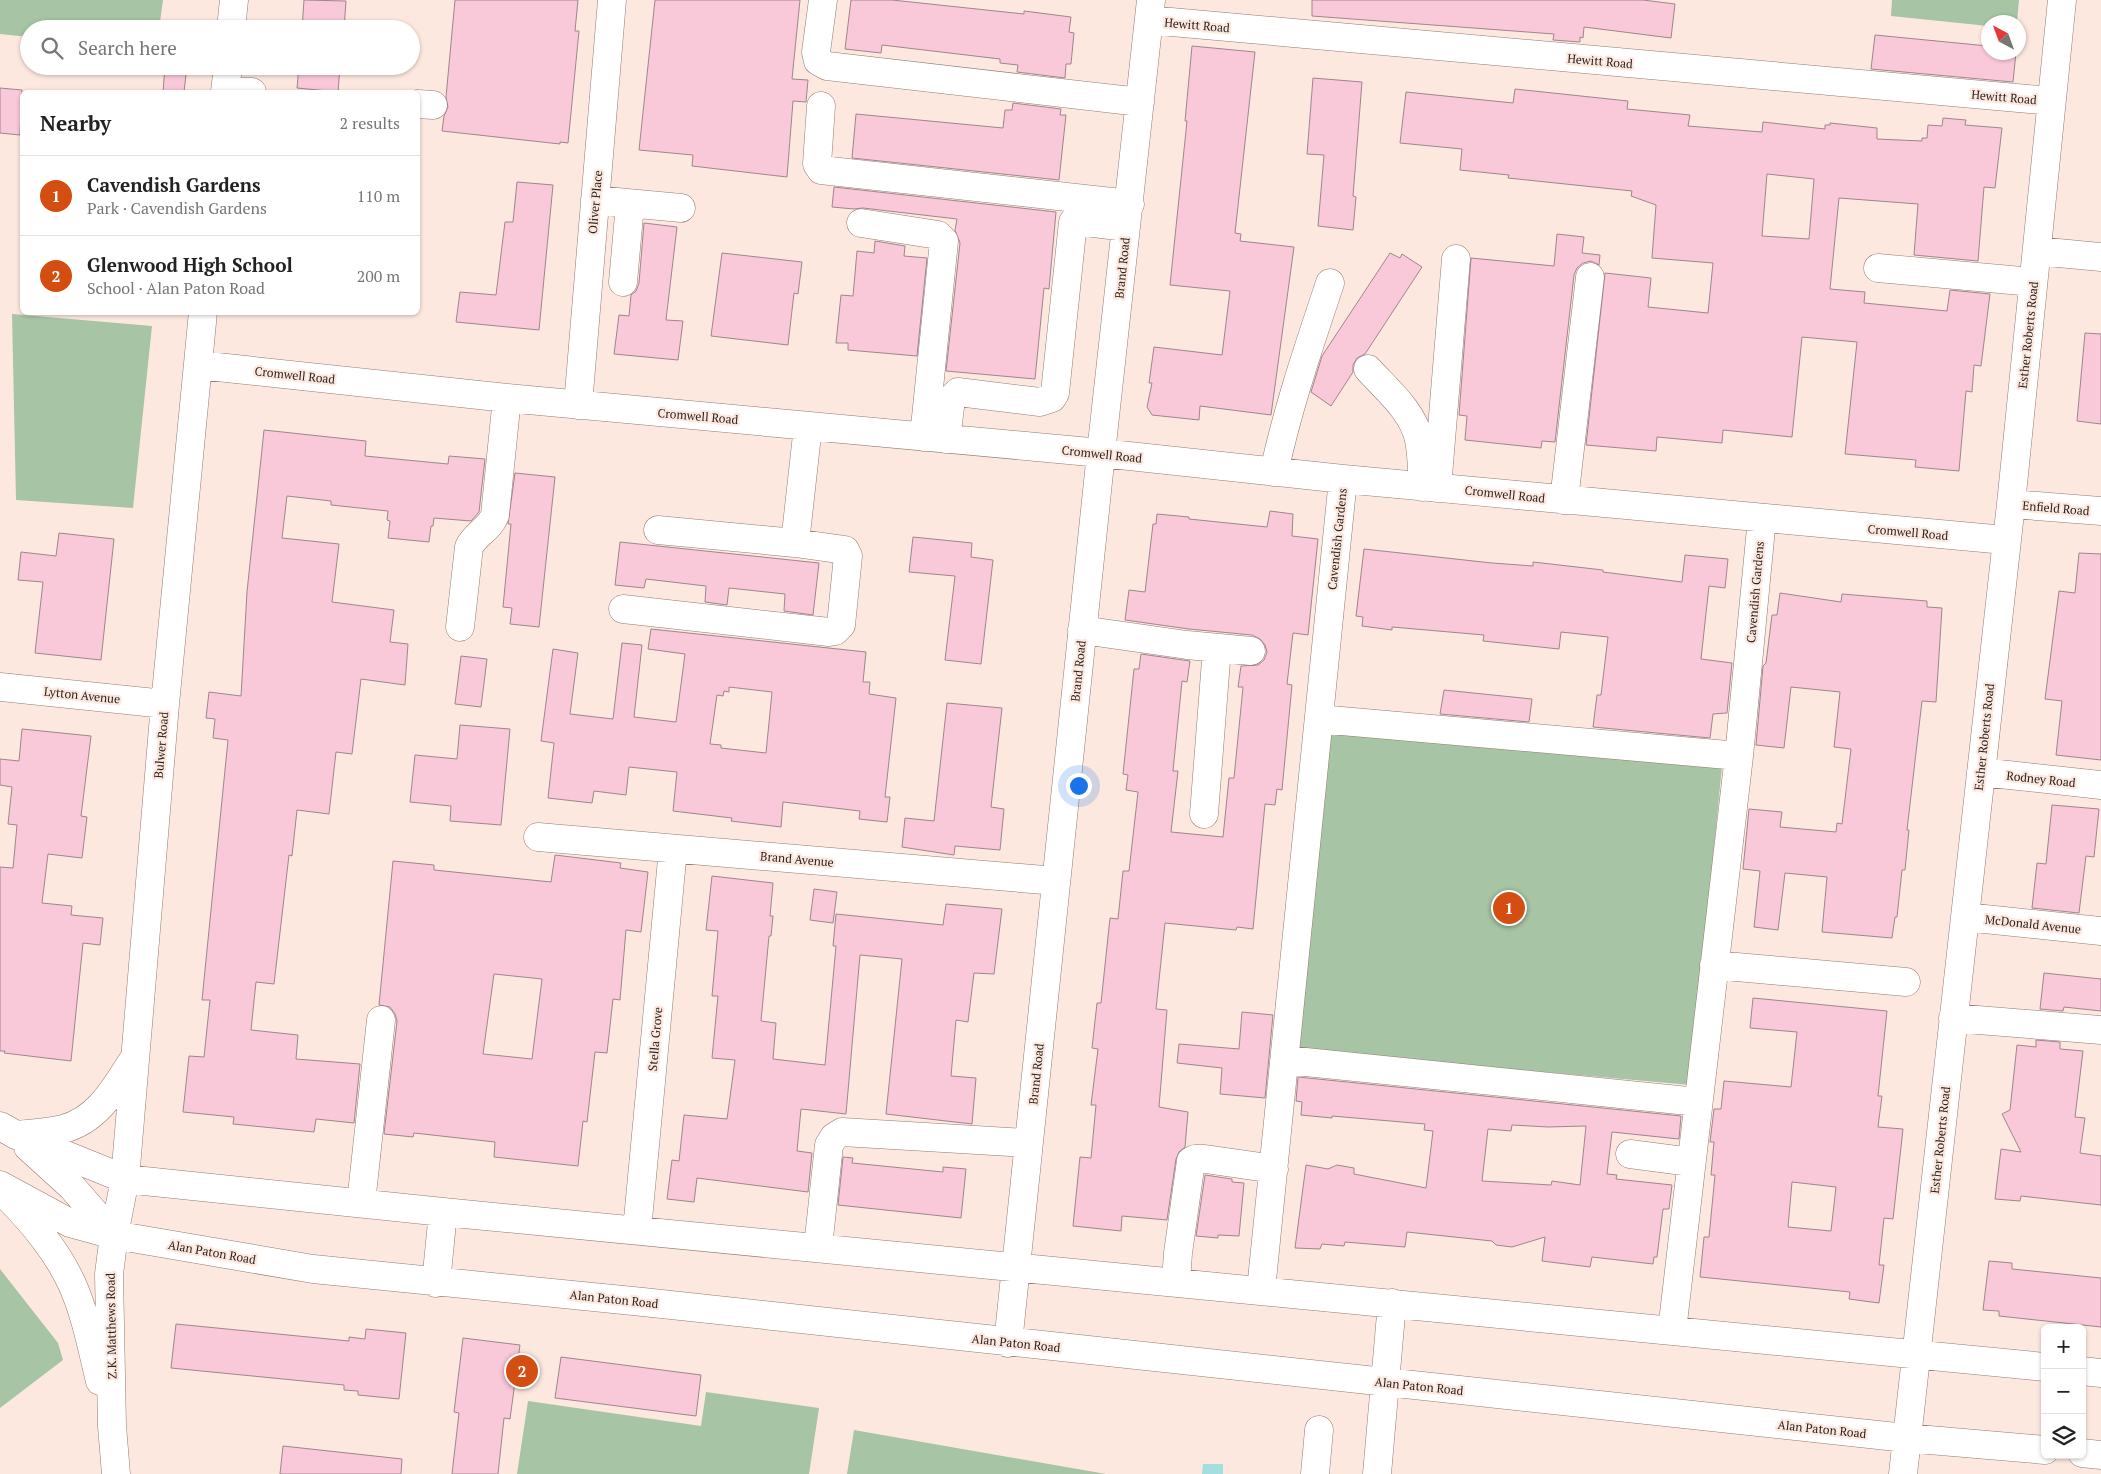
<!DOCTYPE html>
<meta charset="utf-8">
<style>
body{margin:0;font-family:"PT Serif",serif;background:#f6f6f6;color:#222}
.controls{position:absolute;right:15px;bottom:15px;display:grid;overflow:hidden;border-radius:8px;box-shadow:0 1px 4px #0004}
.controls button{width:45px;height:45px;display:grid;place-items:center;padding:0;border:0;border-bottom:1px solid #e0e0e0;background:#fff;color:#222;font:25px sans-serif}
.compass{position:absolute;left:1981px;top:15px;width:45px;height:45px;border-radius:50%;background:#fff;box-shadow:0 1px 4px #0004;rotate:319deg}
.you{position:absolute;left:1078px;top:785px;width:18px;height:18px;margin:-12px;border:4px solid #fff;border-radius:50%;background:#1a73e8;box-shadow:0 0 0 8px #1a73e833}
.badge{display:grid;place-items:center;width:32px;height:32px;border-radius:50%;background:#d44e12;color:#fff;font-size:16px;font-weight:700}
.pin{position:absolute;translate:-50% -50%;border:2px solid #fff;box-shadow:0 1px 5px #0006}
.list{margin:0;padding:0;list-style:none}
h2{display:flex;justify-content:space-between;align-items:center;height:65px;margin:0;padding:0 20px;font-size:21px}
h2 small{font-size:16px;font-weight:400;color:#767676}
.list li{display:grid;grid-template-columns:32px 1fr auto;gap:15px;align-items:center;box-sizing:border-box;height:80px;padding:0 20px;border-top:1px solid #e0e0e0}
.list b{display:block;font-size:19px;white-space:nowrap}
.list p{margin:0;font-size:16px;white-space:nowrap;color:#767676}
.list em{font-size:16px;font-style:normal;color:#767676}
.icon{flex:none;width:28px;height:28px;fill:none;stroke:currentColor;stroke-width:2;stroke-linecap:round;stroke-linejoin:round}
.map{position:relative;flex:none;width:2101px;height:1474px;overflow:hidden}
.search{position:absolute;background:#fff;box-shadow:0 1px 4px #0004;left:20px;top:20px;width:400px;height:55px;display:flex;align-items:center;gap:12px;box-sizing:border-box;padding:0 18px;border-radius:28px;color:#767676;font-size:19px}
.panel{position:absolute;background:#fff;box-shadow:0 1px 4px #0004;left:20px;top:90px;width:400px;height:225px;border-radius:8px}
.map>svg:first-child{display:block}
</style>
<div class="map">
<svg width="2101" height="1474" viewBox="0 0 2101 1474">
<rect width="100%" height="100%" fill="#fde8df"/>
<path fill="#a7c4a5" d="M 0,0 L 163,0 L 159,29 L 29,29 L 29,37 L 0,34 Z
M 1892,0 L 2019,0 L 2017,22 L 1988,22 L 1988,26 L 1891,16 Z
M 12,314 L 152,326 L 133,508 L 16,500 Z
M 1326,730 L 1722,766 L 1691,1085 L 1296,1050 Z
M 0,1269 L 58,1343 L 63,1360 L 0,1408 Z
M 706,1392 L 819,1408 L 809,1474 L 517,1474 L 528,1401 L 701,1426 Z
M 854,1430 L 1106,1474 L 847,1474 Z"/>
<path fill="#a5dedf" d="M 1203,1464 L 1223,1464 L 1223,1474 L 1202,1474 Z"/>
<path fill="#f9c8d9" stroke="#9e868e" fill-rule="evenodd" d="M 304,0 L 346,1 L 344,29 L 302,29 Z
M 455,0 L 578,0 L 575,31 L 579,31 L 568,143 L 560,142 L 560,144 L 442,131 L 444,116 L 448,107 L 446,97 Z
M 655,0 L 800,0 L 792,79 L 808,80 L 806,102 L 793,101 L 787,177 L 692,166 L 693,155 L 639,150 Z
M 851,0 L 892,0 L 1024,14 L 1024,11 L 1071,17 L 1069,32 L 1074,33 L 1071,64 L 1066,64 L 1065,78 L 1017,72 L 1018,65 L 1000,63 L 1000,59 L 882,45 L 881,53 L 845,49 Z
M 1312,0 L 1643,0 L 1675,4 L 1671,38 L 1584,27 L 1583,38 L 1580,37 L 1580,42 L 1553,40 L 1554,34 L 1312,16 Z
M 1875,35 L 1988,46 L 1988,52 L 2016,52 L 2013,82 L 1871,69 Z
M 1192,46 L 1255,52 L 1235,233 L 1241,234 L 1240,241 L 1294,247 L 1271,415 L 1200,406 L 1199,420 L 1152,415 L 1147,407 L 1152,383 L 1149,383 L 1154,347 L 1222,355 L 1230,291 L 1170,285 L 1187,121 L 1185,121 Z
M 165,66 L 187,66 L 184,92 L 163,92 Z
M 299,66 L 340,66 L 338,92 L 297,88 Z
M 1313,78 L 1362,82 L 1353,196 L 1356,197 L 1353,230 L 1318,226 L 1324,155 L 1307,154 Z
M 0,88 L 22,90 L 20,135 L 0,133 Z
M 1515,89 L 1628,101 L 1627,109 L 1690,115 L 1688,126 L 1762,132 L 1763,122 L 1825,129 L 1825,125 L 1830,125 L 1830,123 L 1877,128 L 1877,139 L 1922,141 L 1922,138 L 1927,138 L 1928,125 L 1942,126 L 1943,118 L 1966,120 L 1965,125 L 2002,128 L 1995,188 L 1984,187 L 1978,261 L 1914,255 L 1918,204 L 1839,198 L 1830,289 L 1865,292 L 1864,303 L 1947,311 L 1950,290 L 1990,294 L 1981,366 L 1974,365 L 1972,392 L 1966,391 L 1959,471 L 1915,467 L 1916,460 L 1845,454 L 1857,342 L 1802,337 L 1792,437 L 1723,430 L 1722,443 L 1657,437 L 1656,451 L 1586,445 L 1605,273 L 1651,278 L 1648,307 L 1708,313 L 1713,263 L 1652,258 L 1656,205 L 1631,196 L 1632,191 L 1508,178 L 1509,175 L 1460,170 L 1462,149 L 1400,143 L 1406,92 L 1513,103 ZM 1767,174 L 1814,179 L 1809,239 L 1762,236 Z
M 1013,103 L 1061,109 L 1060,115 L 1066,115 L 1059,180 L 852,158 L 856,114 L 1003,128 L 1005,110 L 1012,110 Z
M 517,182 L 553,185 L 539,330 L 456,322 L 460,292 L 496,295 L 505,222 L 513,222 Z
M 834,187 L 1056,212 L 1049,289 L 1044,288 L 1035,379 L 946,371 L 960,243 L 955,230 L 957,219 L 863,208 L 854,209 L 832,207 Z
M 644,223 L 677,227 L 666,320 L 683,321 L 678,360 L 614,354 L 619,315 L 629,316 L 631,295 L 636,291 L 639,283 Z
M 1557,234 L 1584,237 L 1582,253 L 1600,255 L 1599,265 L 1591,261 L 1583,263 L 1577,268 L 1574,275 L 1555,442 L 1542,441 L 1541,448 L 1465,440 L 1467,416 L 1459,415 L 1471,258 L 1554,266 Z
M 875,241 L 905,246 L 904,256 L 927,258 L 917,356 L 848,350 L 848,343 L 836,343 L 841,295 L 853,296 L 857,251 L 874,253 Z
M 722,253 L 802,262 L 798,294 L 794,293 L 788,345 L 711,336 Z
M 1390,253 L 1400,258 L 1402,254 L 1422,267 L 1365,354 L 1357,358 L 1353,365 L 1353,372 L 1331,406 L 1311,392 L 1322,356 Z
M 2085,333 L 2101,334 L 2101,424 L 2077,421 Z
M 264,430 L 366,441 L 365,456 L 448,464 L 449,456 L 485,459 L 479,512 L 471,521 L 434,518 L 433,526 L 431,526 L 429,542 L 388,538 L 390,521 L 387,520 L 388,511 L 331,505 L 331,501 L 287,496 L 282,538 L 339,544 L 332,602 L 394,610 L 390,642 L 408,644 L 405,685 L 361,679 L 352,754 L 336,752 L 329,814 L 297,810 L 292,856 L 289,855 L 274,984 L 256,982 L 251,1030 L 298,1035 L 296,1059 L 360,1064 L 354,1123 L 316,1119 L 314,1132 L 233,1124 L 234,1117 L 183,1112 L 189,1056 L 204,1057 L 210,1000 L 202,1000 L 228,740 L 213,738 L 215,719 L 206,718 L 209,692 L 241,696 L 247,592 Z
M 515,473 L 555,477 L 539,627 L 510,624 L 512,608 L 503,607 L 511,524 L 508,524 Z
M 1270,511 L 1293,514 L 1292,536 L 1318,539 L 1308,635 L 1293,633 L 1287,684 L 1292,685 L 1282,790 L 1277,789 L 1275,805 L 1265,804 L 1253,929 L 1237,927 L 1236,930 L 1165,923 L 1156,1009 L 1167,1010 L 1159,1107 L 1188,1112 L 1185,1147 L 1179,1152 L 1176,1159 L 1167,1220 L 1122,1216 L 1121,1231 L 1073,1226 L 1080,1157 L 1091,1158 L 1096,1105 L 1091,1105 L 1098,1049 L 1092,1048 L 1097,1003 L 1101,1003 L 1110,918 L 1118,919 L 1123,871 L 1129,871 L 1138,792 L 1126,790 L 1128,775 L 1123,774 L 1134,669 L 1139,669 L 1141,654 L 1190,661 L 1187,682 L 1182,681 L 1173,771 L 1178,771 L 1171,832 L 1223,837 L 1229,778 L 1234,778 L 1243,687 L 1238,687 L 1241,666 L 1258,665 L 1264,660 L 1267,652 L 1265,645 L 1260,639 L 1252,635 L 1189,629 L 1125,620 L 1129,590 L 1145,592 L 1153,524 L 1156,524 L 1157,514 L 1189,517 L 1189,519 L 1267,527 Z
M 59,533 L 114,539 L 101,660 L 35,653 L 43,582 L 18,580 L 21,552 L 56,556 Z
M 913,537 L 972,543 L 971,557 L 993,560 L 981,664 L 945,660 L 955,576 L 909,572 Z
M 620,542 L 819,563 L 813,615 L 784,611 L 785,594 L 729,588 L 727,605 L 705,602 L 706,586 L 646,579 L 644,588 L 615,585 Z
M 1364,549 L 1492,563 L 1533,566 L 1533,562 L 1603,570 L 1603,572 L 1682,582 L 1685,555 L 1728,559 L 1725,588 L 1709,586 L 1701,659 L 1732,663 L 1727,713 L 1713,714 L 1710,738 L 1593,727 L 1597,695 L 1601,695 L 1608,637 L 1561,632 L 1559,649 L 1483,641 L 1484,635 L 1392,627 L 1392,630 L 1362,626 L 1363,617 L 1356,616 Z
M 2079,553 L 2101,554 L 2101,760 L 2056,755 L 2062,701 L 2045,699 L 2059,591 L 2075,593 Z
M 1780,593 L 1841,602 L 1842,594 L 1927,601 L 1927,607 L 1942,608 L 1936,702 L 1922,701 L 1907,830 L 1909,830 L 1905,870 L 1902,870 L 1897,917 L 1895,917 L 1892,938 L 1822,932 L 1827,877 L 1785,873 L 1778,930 L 1754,927 L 1760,871 L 1743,869 L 1749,809 L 1782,812 L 1780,827 L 1836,832 L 1837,823 L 1842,824 L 1851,749 L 1834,747 L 1840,692 L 1791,687 L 1784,748 L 1756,745 L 1763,666 L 1766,663 L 1772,615 L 1777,615 Z
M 651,629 L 866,652 L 863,682 L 870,682 L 869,694 L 896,698 L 885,797 L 890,797 L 887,822 L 859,819 L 860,811 L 783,802 L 781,827 L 731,821 L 732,818 L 673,811 L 677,772 L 629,767 L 626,795 L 594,791 L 592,803 L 548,798 L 554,743 L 541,741 L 553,649 L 578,653 L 570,714 L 613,719 L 622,643 L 642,645 L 634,717 L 676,722 L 685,654 L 648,649 ZM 729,687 L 772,692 L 766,753 L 721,748 L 721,745 L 710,744 L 717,695 L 723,696 L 724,691 L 729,692 Z
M 461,656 L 487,659 L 481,707 L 455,704 Z
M 1444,690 L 1532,699 L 1529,722 L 1440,714 Z
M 947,703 L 1002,708 L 991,807 L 1004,809 L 1000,850 L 955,846 L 954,855 L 902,847 L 905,818 L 934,821 Z
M 460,725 L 510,729 L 501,825 L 450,821 L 451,806 L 410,802 L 415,755 L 457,759 Z
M 22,729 L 91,736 L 81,816 L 87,817 L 82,858 L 48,854 L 42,903 L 72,906 L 71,915 L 103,918 L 100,945 L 83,943 L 71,1061 L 4,1053 L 5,1051 L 0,1051 L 0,867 L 13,868 L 17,825 L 8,824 L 12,787 L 0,785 L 0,759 L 19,761 Z
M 2052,805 L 2099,809 L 2094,857 L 2086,856 L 2079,913 L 2032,908 L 2037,863 L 2046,864 Z
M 555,855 L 621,863 L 620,868 L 648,872 L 641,932 L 626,930 L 620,1000 L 613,999 L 607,1053 L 595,1052 L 587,1122 L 583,1121 L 578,1166 L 494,1157 L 495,1142 L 414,1133 L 413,1137 L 384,1134 L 397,1021 L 395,1014 L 390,1007 L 379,1005 L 393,861 L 434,865 L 434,870 L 551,882 ZM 494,974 L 542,979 L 532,1059 L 483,1054 Z
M 712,876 L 773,883 L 770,916 L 773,916 L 771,936 L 769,936 L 761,1021 L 776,1023 L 773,1059 L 825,1065 L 836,946 L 833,946 L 836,914 L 943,925 L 946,904 L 1002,909 L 994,974 L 974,973 L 968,1022 L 956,1020 L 951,1076 L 976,1078 L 972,1124 L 886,1114 L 902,959 L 860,955 L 846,1114 L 801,1109 L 797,1151 L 812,1153 L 808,1192 L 697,1178 L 694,1202 L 667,1199 L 672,1160 L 679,1161 L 684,1115 L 727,1119 L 735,1060 L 712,1058 L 718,996 L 712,996 L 718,931 L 706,930 Z
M 814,889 L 837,892 L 833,923 L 810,920 Z
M 2044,973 L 2101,979 L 2101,1011 L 2064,1007 L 2063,1011 L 2040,1009 Z
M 1753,998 L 1887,1011 L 1878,1096 L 1882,1096 L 1878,1127 L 1903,1129 L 1893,1219 L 1884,1218 L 1879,1265 L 1884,1265 L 1879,1303 L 1849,1299 L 1850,1292 L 1700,1277 L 1704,1237 L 1709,1237 L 1715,1175 L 1711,1175 L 1714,1142 L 1710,1142 L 1714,1109 L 1721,1109 L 1724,1081 L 1791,1087 L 1797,1032 L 1750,1028 ZM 1792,1182 L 1836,1187 L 1831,1231 L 1788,1227 Z
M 1242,1012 L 1273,1015 L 1265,1098 L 1220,1094 L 1222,1068 L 1177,1063 L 1179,1044 L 1239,1049 Z
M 2036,1040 L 2060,1042 L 2060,1049 L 2083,1051 L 2075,1117 L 2085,1118 L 2080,1153 L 2101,1156 L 2101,1205 L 2021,1196 L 2020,1201 L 1995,1199 L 2001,1149 L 2021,1152 L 2002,1114 L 2010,1110 L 2017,1045 L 2036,1047 Z
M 1298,1077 L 1681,1116 L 1679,1139 L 1612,1132 L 1607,1174 L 1617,1175 L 1616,1179 L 1672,1185 L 1669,1209 L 1663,1209 L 1657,1257 L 1654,1257 L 1653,1264 L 1592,1257 L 1590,1267 L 1542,1261 L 1545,1237 L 1512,1247 L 1496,1245 L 1492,1241 L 1407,1232 L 1405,1247 L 1345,1242 L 1344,1246 L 1322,1244 L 1320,1249 L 1295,1248 L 1306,1165 L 1328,1169 L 1337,1165 L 1354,1168 L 1354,1174 L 1426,1188 L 1433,1131 L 1424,1130 L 1425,1124 L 1332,1116 L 1332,1118 L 1301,1115 L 1302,1102 L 1296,1101 ZM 1512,1125 L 1548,1127 L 1586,1126 L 1580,1185 L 1552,1181 L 1551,1185 L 1482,1181 L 1488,1129 L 1511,1131 Z
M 843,1157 L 853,1158 L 852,1163 L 943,1172 L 943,1167 L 966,1169 L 961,1218 L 838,1205 Z
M 1205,1175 L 1232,1179 L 1232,1182 L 1244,1183 L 1239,1236 L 1218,1235 L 1218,1238 L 1196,1236 Z
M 1989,1261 L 2012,1263 L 2012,1269 L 2101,1278 L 2101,1327 L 1999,1316 L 1999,1311 L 1983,1310 Z
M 176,1324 L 349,1341 L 349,1337 L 365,1339 L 366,1329 L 406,1333 L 399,1399 L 358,1395 L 358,1391 L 344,1390 L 344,1385 L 171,1368 Z
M 463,1338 L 520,1345 L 510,1419 L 504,1418 L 498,1474 L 452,1474 L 459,1413 L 454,1412 Z
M 561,1357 L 701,1375 L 696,1416 L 555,1398 Z
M 283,1446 L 402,1459 L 401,1474 L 280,1474 Z"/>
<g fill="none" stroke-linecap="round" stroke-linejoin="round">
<g stroke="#927b71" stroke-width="29">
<path id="minor" d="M 823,0 L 816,52 L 818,61 L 827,66 L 1140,102
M 1149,20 L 2051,101
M 231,29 L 234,0
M 225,91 L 252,92
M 225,92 L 228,66
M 418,104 L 433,105
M 821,106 L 817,164 L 821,170 L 1130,204
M 595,200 L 681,208
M 861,223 L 938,235 L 944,241 L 924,437
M 2037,251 L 2101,257
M 1878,268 L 2033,282
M 623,282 L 630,204
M 198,365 L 507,398 L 1101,453 L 1343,479 L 2005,540
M 1368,369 C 1386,389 1414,412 1419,440 C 1422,455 1422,471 1423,487
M 578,405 L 612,0
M 946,439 L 951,399 L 958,392 L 1040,402 L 1052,398 L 1055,393 L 1073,222 L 1078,221 L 1126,227
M 1274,472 C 1288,407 1309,346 1330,283
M 1437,488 L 1456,259
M 1564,500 L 1590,277
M 2011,504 L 2101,511
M 795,543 L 808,426
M 623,609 L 829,632 L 835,631 L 841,625 L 848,556 L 845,550 L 795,543 L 658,530
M 460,627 L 469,547 C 475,534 490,529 495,515 L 507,398
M 1082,630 L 1187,645 L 1251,651
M 0,687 L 165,704
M 1319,719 L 1739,756
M 1981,772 L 2101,785
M 1204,814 L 1217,648
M 538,837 L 1056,881
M 1965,917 L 2101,931
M 1714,965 L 1906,982
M 1953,1018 L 2101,1030
M 1286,1060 L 1698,1102
M 0,1126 L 16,1135 L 125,1179 L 443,1212 L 2045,1367
M 17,1135 C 32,1133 49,1133 63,1129 C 98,1120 115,1088 133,1060
M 28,1147 L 72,1187 L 114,1235
M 1630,1154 L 1691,1162
M 0,1185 L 70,1223 L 114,1235 L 313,1269 L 643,1302 L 1906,1438 L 2045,1450
M 8,1197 C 33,1223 57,1251 72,1284 C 86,1315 92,1349 100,1381
M 361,1203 L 381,1020
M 637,1230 L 673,849
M 818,1247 L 829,1145 L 834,1137 L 842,1132 L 1028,1143
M 1176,1282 L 1178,1253 L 1191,1161 L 1195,1159 L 1205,1159 L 1274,1169
M 436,1283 L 443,1212
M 1261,1290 L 1343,479
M 1672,1331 L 1739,756 L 1762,518
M 1008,1343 L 1101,453 L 1151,0
M 2082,1371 L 2101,1373
M 2082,1453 L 2101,1455
M 116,1474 L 112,1426 L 109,1274 L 114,1235 L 125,1179 L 165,704 L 203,312
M 1315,1474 L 1319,1430
M 1377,1474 L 1392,1303
M 1903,1474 L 2011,504 L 2062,0"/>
</g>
<use href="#minor" stroke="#fff" stroke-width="28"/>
</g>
<g text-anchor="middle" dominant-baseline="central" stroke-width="4.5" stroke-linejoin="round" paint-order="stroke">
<g font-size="12" fill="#2d2420" stroke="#fde8df">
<text transform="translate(1197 25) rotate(5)">Hewitt Road</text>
<text transform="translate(1600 61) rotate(5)">Hewitt Road</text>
<text transform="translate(2004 97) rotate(5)">Hewitt Road</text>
<text transform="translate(595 202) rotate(-85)">Oliver Place</text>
<text transform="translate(1122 268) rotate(-84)">Brand Road</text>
<text transform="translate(2028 335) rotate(-84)">Esther Roberts Road</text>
<text transform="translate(295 375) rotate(6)">Cromwell Road</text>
<text transform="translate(698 416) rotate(5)">Cromwell Road</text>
<text transform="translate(1102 454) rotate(6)">Cromwell Road</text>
<text transform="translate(1505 494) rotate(6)">Cromwell Road</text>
<text transform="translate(2056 508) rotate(5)">Enfield Road</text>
<text transform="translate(1908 532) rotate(5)">Cromwell Road</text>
<text transform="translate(1337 539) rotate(-84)">Cavendish Gardens</text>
<text transform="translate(1755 592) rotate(-85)">Cavendish Gardens</text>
<text transform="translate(1078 671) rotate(-84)">Brand Road</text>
<text transform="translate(82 695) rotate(6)">Lytton Avenue</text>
<text transform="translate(1984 737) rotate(-84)">Esther Roberts Road</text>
<text transform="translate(161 745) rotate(-85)">Bulwer Road</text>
<text transform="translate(2041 779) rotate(6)">Rodney Road</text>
<text transform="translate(797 859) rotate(5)">Brand Avenue</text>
<text transform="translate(2033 924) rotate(6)">McDonald Avenue</text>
<text transform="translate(655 1039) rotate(-85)">Stella Grove</text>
<text transform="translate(1036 1074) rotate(-84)">Brand Road</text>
<text transform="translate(1940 1140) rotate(-84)">Esther Roberts Road</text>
<text transform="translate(212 1252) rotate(10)">Alan Paton Road</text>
<text transform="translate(614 1299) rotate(6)">Alan Paton Road</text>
<text transform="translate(111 1326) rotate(-91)">Z.K. Matthews Road</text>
<text transform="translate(1016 1343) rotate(6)">Alan Paton Road</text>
<text transform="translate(1419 1386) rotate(6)">Alan Paton Road</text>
<text transform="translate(1822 1429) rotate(6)">Alan Paton Road</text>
</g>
</g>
</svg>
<div class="controls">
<button>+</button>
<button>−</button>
<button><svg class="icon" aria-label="layers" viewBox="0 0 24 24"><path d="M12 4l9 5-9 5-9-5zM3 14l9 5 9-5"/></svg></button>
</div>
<svg class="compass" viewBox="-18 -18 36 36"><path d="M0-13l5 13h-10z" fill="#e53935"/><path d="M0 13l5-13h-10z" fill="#767676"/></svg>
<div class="you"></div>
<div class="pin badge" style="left:1509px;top:908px">1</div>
<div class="pin badge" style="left:522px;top:1371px">2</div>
<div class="search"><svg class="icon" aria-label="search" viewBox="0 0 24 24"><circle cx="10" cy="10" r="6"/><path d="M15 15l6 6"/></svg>Search here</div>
<section class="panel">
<h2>Nearby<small>2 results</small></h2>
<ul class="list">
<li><span class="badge">1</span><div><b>Cavendish Gardens</b><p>Park · Cavendish Gardens</p></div><em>110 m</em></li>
<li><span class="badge">2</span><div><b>Glenwood High School</b><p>School · Alan Paton Road</p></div><em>200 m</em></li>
</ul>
</section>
</div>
